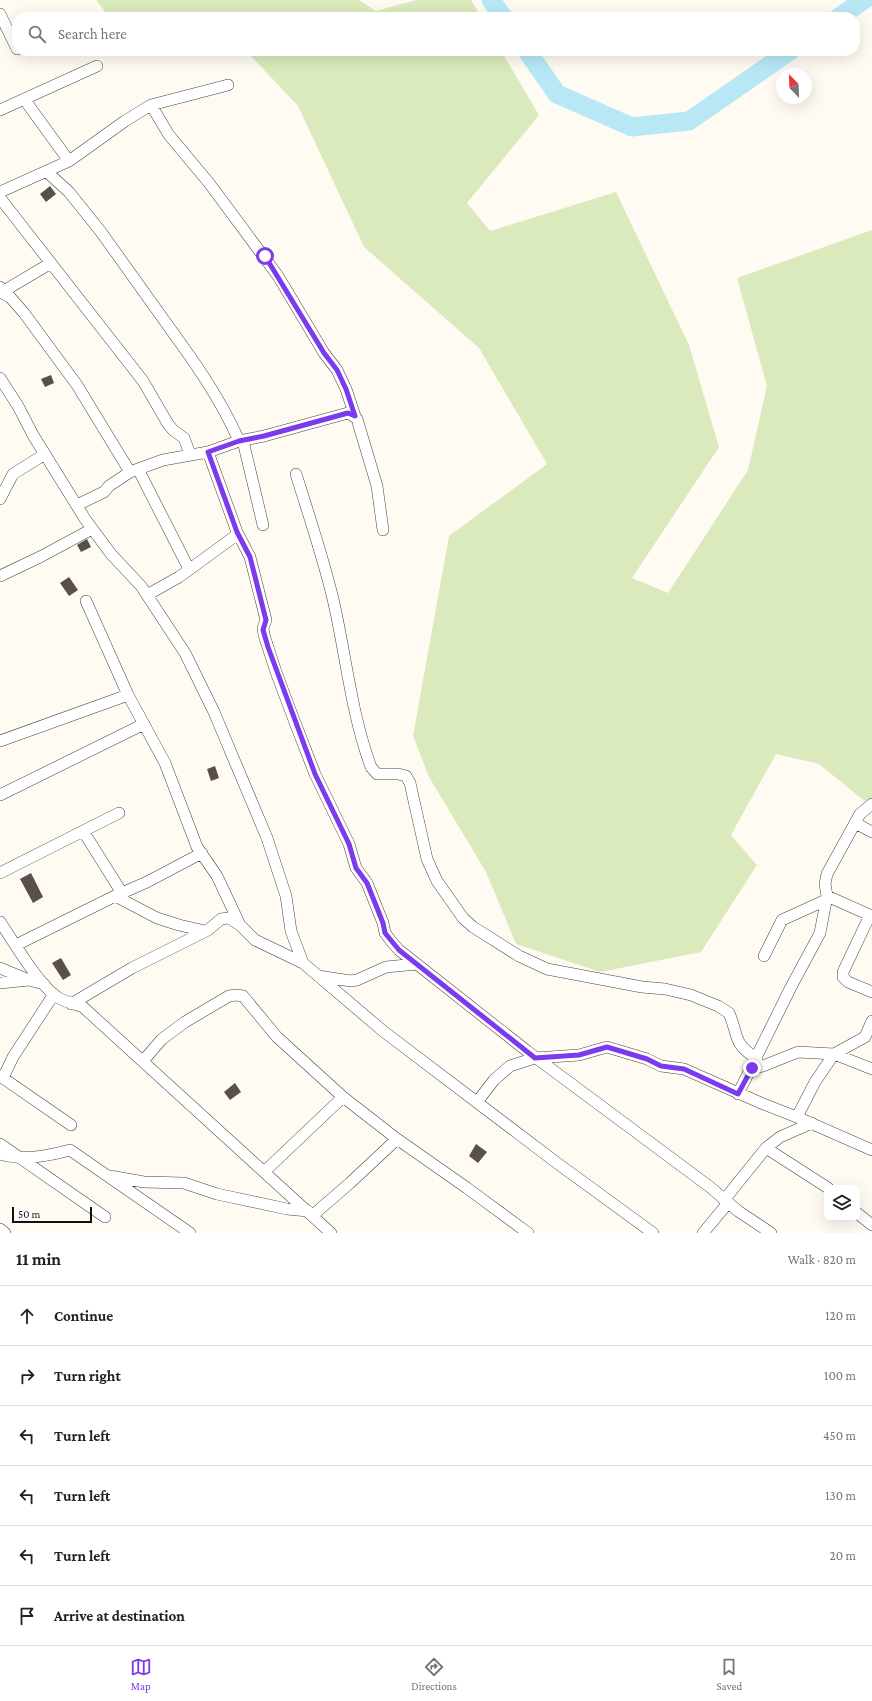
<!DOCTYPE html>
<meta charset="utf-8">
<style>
body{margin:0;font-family:"Crimson Pro",serif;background:#f6f6f6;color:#222}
.controls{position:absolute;right:12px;bottom:12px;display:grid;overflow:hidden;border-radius:8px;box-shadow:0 4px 16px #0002}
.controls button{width:36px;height:36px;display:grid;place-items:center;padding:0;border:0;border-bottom:1px solid #e0e0e0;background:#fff;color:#222;font:20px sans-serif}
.compass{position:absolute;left:776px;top:68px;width:36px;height:36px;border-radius:50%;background:#fff;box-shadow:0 4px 16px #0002;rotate:337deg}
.scale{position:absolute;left:12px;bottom:10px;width:80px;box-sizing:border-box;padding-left:4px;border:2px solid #101010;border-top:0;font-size:11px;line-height:14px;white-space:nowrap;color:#101010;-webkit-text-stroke:3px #fff;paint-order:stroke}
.stop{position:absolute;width:12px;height:12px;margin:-9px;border:3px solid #7c3aed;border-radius:50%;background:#fff}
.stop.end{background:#7c3aed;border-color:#fff;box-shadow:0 1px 4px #0008}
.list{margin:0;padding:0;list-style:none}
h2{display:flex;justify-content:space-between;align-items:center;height:52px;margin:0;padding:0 16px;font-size:17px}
h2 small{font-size:13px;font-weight:400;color:#767676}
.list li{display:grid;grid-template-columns:26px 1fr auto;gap:12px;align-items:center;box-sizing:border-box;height:60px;padding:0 16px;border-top:1px solid #e0e0e0}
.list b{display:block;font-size:15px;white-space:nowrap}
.list em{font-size:13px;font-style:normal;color:#767676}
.icon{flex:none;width:22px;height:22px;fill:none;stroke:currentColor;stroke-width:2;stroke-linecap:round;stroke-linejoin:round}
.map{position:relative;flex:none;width:872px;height:1233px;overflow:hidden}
.search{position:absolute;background:#fff;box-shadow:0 4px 16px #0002;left:12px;right:12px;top:12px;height:44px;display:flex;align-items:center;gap:10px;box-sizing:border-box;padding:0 14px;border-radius:16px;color:#767676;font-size:15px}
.sheet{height:412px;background:#fff}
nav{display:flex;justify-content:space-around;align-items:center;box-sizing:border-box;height:56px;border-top:1px solid #e0e0e0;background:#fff;font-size:11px;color:#767676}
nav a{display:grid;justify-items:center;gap:2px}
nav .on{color:#7c3aed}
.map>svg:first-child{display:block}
</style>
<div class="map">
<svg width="872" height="1233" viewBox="0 0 872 1233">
<rect width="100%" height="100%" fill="#fffbf3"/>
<path fill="#dbeabc" d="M 96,0 L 359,0 L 376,11 L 416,0 L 471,0 L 481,17 L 109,17 Z
M 150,51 L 501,51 L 539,115 L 467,203 L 490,231 L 616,192 L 689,345 L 719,447 L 632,578 L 668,593 L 748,470 L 767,386 L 737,278 L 872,230 L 872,807 L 819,764 L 776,754 L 731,835 L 757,865 L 701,952 L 600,972 L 516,944 L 486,872 L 429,777 L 413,736 L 449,536 L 547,464 L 479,348 L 364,247 L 298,106 L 251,56 Z"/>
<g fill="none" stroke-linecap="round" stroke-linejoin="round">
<path stroke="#b8e8f6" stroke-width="19" d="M 491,0 L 503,17
M 839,17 L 864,0
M 527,51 L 557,94 L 632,127 L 689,121 L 790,51"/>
</g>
<path fill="#594f4c" d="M 50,186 L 56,194 L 46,202 L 40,194 Z
M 51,375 L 54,383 L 45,387 L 41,379 Z
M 87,539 L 91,547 L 81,552 L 77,545 Z
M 69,577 L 78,590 L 69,596 L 60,583 Z
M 215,766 L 219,778 L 211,781 L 207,769 Z
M 31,873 L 43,897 L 33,903 L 20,879 Z
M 61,958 L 71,975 L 63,980 L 52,963 Z
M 235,1083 L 241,1092 L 230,1100 L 224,1092 Z
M 476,1144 L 487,1152 L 478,1163 L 469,1156 Z"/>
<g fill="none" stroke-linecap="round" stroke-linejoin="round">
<g stroke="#434343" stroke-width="12">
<path id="minor" d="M 0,14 L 17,49
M 24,99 L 69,161
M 151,105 L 169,135 L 209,183 L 278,276 L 324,353 L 337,370 L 346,389 L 355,416
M 0,110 L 97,66
M 47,172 L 69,192 L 101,232 L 189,355 C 208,382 226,411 239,441
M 0,192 L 69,161 L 125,121 L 151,105 L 228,85
M 0,198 L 143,381 L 168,424 L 173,430 L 184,438 L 190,454
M 0,287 L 4,294 L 10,297 L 24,313 L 77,385 L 130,472
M 2,292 L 51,263
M 0,378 L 18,406 L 33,435 L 85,519 L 111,554 L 141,586 L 185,653 L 214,712 L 267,838 L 286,896 L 291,931 L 303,963
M 243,441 L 263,525
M 208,452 L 237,532 L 250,557 L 266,620 L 263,628 L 264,635 L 276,672 L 294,720 L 315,774 L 349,844 L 356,868 L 367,883 L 383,923 L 385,933 L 391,941 L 399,950 L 527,1051 L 710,1187 L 738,1211 L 771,1233
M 138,469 L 189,569
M 296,474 C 309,516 323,557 333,599 C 346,655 351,713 371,767 L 377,774 L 398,774 L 406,776 L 410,783 L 427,859 L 437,881 L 463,918 L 473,927 L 519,956 L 547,969 L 642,987 L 665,989 L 691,995 L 718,1006 L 729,1013 C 739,1036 732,1043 757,1059
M 0,499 L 13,474 L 45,454
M 77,505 L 104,492 L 109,486 L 130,472 L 163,460 L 208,452 L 239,441 L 264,436 L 348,413 L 352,415 L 357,419 L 377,486 L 383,530
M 0,576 L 40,557 L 92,529
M 147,595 L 179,577 L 238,534
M 86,601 L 128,695 L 165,763 L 197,847 L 217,876 L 240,925
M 0,741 L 128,695
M 0,795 L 144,724
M 855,823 L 872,832
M 83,831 L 122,893
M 0,873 L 119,813
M 115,896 L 147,882 L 202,853
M 827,896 L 872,916
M 870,915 L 843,972 L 843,977 L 848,982 L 872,992
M 0,922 C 14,942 38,984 57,997 C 65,1002 74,1004 83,1007 L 331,1233
M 16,945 L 115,896 L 157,918 L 179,925 L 205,931
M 764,956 L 782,920 L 826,900
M 0,968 L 29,980 L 44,984
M 318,976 L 351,981 L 357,980 L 386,967 L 417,964
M 0,983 L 29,980
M 71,1004 L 132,968 L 208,930 L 221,919 L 228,918 L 232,920 L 240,925 L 255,940 L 303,963 L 383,1031 L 557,1163 L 653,1233
M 143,1061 L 162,1039 L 185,1022 L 229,996 L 236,995 L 243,996 L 277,1037 L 343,1097 L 397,1139 L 467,1188 L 528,1233
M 752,1068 L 763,1066 L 798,1052 L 834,1054 L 872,1069
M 0,1076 L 71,1125
M 3,1078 L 13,1057 L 54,994
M 738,1094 L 791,987 L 820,933 L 827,896 L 825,884 L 827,874 L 860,814 L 872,804
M 477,1102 L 494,1080 L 510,1066 L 535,1058 L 579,1055 L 607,1047 L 647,1059 L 661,1066 L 684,1069 L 761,1103 L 799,1118 L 872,1150
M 797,1117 L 815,1082 L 834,1054 L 865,1037 L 872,1021
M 0,1144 L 105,1217
M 766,1148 L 828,1188
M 0,1154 C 23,1161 48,1156 70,1150 L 190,1233
M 265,1171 L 343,1097
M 110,1176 L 144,1182 L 184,1183 L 217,1194 L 287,1209 L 308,1211
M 724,1200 L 766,1148 L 780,1137 L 812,1123
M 857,1213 L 872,1225
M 313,1215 L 350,1183 L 397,1139
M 0,1229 L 5,1233
M 703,1233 L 728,1203"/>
</g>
<use href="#minor" stroke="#fff" stroke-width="11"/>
</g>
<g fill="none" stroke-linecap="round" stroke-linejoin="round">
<path stroke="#7c3aed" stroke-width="5" d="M 265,256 L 324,353 L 337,370 L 346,389 L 355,416 L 348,413 L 264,436 L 239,441 L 208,452 L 237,532 L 250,557 L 266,620 L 263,630 L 268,647 L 315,774 L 349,844 L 356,868 L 367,883 L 383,923 L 385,933 L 399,950 L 535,1058 L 579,1055 L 607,1047 L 647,1059 L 661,1066 L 684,1069 L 738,1094 L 752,1068"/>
</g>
</svg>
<div class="controls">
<button><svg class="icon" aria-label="layers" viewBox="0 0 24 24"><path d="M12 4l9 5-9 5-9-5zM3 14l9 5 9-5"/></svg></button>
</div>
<svg class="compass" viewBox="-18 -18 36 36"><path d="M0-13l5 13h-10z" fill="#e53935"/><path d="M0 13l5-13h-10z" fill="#767676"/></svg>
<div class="scale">50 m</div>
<div class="stop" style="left:265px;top:256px"></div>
<div class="stop end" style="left:752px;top:1068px"></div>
<div class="search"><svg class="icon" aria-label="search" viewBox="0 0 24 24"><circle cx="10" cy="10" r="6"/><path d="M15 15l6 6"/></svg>Search here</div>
</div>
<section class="sheet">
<h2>11 min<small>Walk · 820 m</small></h2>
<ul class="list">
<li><svg class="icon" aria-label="ahead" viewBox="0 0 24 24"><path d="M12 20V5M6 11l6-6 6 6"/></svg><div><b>Continue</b></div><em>120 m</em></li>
<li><svg class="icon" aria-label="right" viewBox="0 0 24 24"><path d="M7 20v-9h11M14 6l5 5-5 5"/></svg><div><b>Turn right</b></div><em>100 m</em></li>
<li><svg class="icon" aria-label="left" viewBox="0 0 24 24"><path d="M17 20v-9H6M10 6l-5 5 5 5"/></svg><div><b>Turn left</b></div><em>450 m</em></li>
<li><svg class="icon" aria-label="left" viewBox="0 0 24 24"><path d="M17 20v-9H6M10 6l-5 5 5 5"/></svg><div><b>Turn left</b></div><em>130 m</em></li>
<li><svg class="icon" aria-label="left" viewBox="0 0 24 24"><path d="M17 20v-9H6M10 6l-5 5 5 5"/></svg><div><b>Turn left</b></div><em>20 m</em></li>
<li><svg class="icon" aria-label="arrive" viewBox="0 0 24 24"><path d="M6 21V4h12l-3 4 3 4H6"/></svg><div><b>Arrive at destination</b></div></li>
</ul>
</section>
<nav>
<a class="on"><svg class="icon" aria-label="map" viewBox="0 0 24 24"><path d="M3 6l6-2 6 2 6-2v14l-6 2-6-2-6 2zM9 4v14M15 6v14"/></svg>Map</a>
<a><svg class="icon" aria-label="directions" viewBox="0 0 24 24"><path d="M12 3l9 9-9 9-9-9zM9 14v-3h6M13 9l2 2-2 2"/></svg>Directions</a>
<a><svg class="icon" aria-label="saved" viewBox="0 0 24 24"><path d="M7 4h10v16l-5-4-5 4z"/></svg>Saved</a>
</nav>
